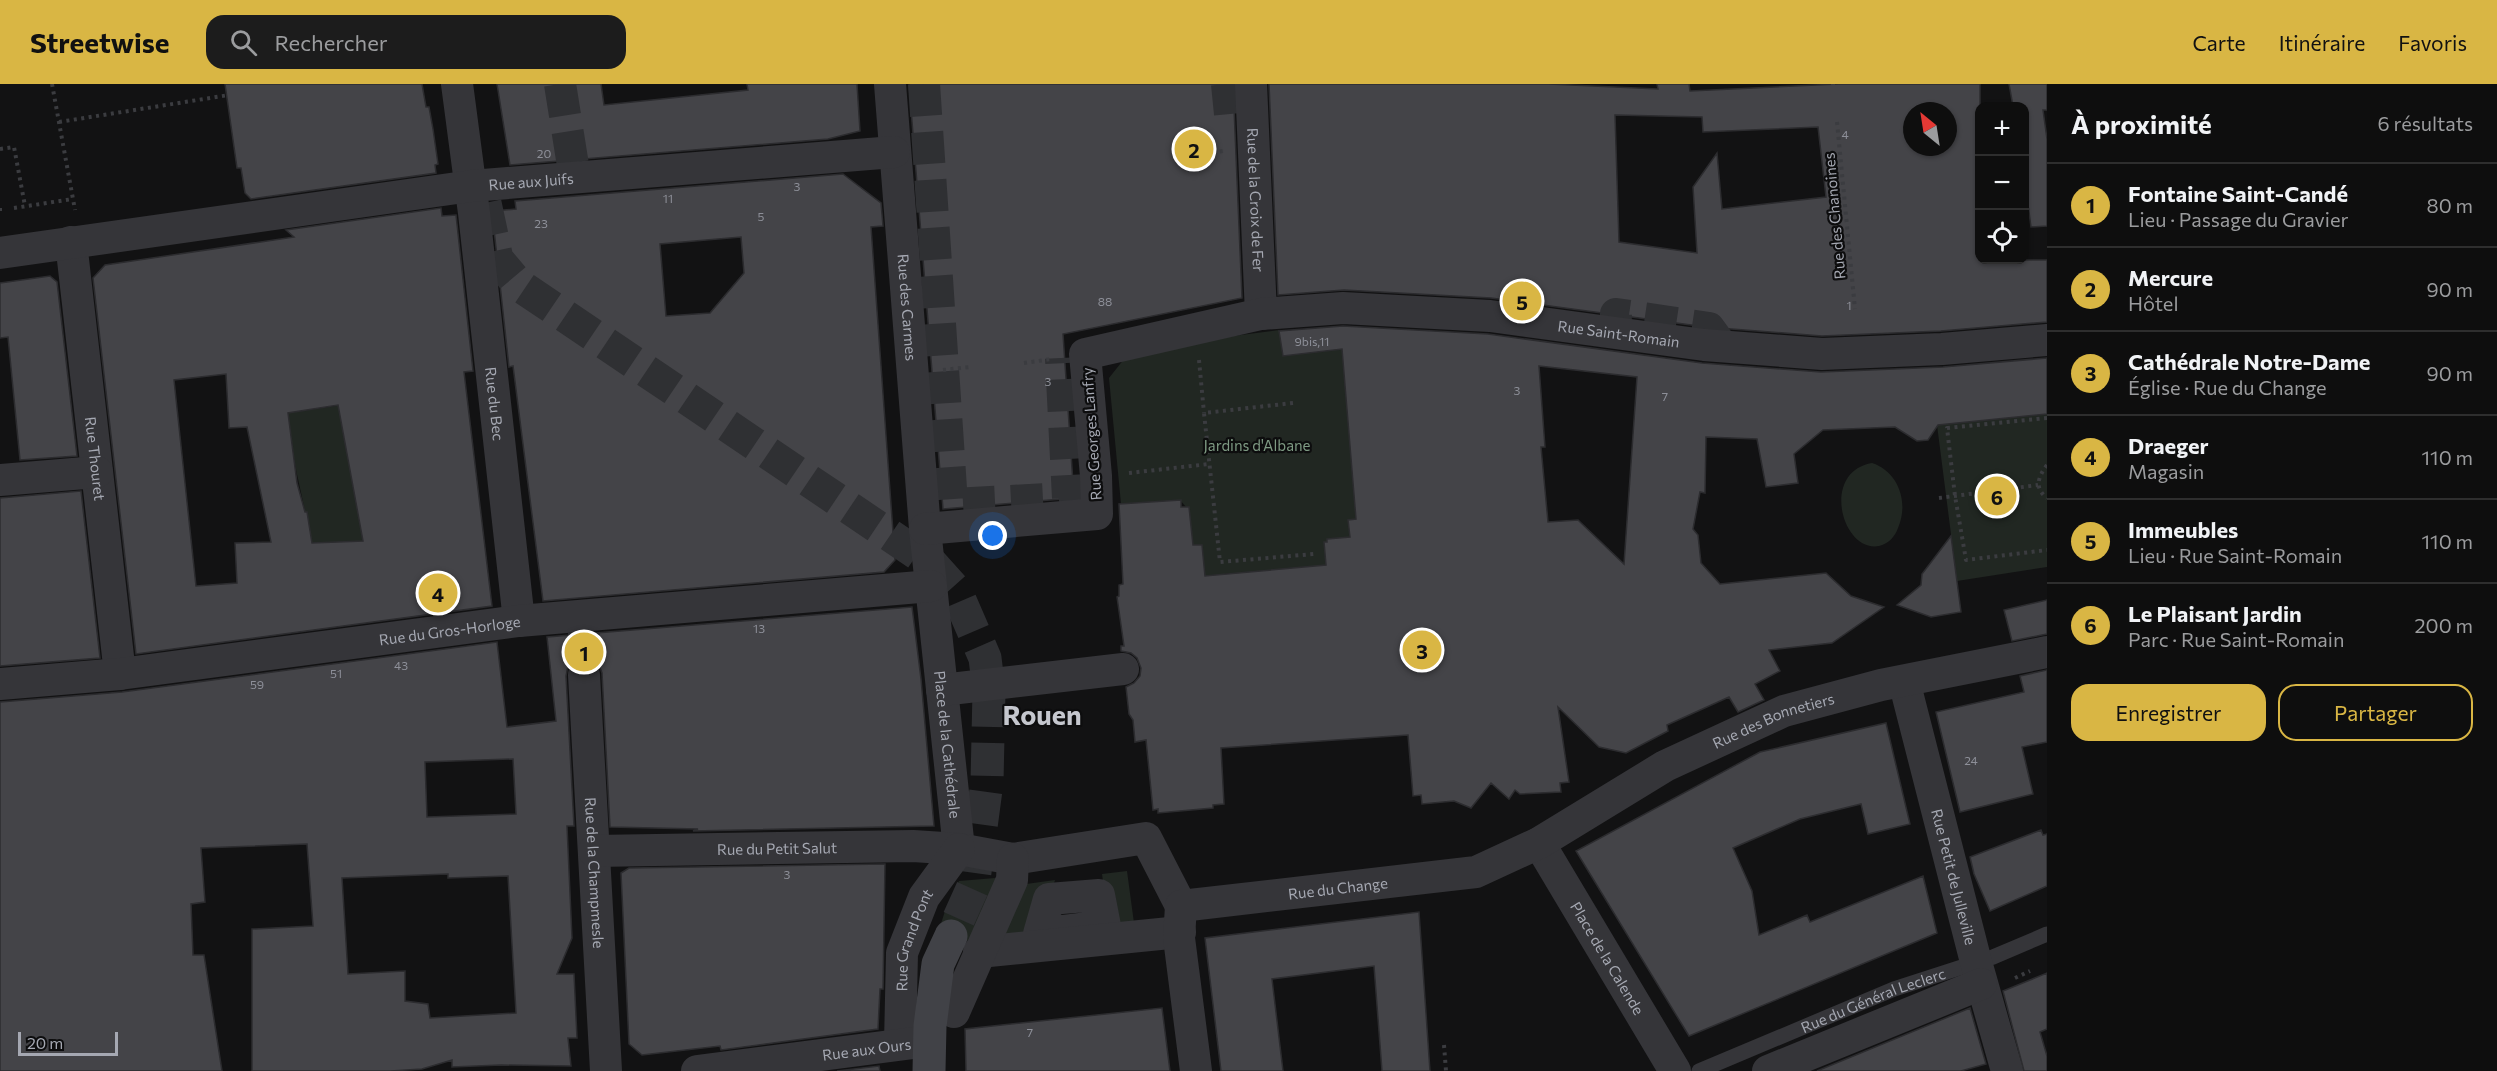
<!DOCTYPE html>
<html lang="fr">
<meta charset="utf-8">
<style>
body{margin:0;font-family:Commissioner,sans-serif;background:#1c1c1c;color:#f1f3f6}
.controls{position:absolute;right:18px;top:18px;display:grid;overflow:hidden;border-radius:12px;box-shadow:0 2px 4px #0004}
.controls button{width:54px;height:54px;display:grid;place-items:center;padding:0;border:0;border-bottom:2px solid #2e2e2e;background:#0e0e0e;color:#f1f3f6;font:30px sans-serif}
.compass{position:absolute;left:1903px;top:18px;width:54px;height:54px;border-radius:50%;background:#0e0e0e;box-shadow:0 2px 4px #0004;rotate:330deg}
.scale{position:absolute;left:18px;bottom:15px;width:100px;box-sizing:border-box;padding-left:6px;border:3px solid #a5a8b2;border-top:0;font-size:16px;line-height:21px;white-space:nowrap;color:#a5a8b2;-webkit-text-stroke:4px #0d0d0e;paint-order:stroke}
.you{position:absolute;left:993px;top:452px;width:21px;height:21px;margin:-15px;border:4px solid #fff;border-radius:50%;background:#1a73e8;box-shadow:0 0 0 9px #1a73e833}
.badge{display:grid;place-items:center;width:39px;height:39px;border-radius:50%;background:#d9b644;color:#111;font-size:20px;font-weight:700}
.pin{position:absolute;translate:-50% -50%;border:3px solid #fff;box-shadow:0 2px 6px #0006}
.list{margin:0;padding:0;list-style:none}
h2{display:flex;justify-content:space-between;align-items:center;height:78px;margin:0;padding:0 24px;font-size:26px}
h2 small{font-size:20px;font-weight:400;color:#9b9c9e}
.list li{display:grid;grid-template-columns:39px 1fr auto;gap:18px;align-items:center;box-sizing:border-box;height:84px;padding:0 24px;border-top:2px solid #2e2e2e}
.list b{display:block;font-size:22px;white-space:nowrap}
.list p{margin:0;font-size:20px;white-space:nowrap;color:#9b9c9e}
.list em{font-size:20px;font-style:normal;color:#9b9c9e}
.actions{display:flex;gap:12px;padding:18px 24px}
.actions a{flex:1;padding:14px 0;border:2px solid #d9b644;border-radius:18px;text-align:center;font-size:21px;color:#d9b644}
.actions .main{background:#d9b644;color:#111}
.icon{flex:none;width:33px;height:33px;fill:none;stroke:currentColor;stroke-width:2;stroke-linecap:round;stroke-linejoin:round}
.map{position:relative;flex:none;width:2047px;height:987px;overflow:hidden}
header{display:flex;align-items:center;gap:36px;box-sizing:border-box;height:84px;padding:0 30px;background:#d9b644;color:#111}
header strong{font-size:28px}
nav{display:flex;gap:33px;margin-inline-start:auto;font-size:21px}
.search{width:420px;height:54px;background:#1c1c1c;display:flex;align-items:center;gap:15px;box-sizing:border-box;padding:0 21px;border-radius:18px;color:#9b9c9e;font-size:22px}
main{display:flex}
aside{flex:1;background:#0e0e0e}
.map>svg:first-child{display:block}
</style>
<header>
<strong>Streetwise</strong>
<div class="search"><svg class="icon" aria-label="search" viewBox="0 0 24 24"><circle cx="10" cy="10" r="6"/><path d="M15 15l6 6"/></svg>Rechercher</div>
<nav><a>Carte</a><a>Itinéraire</a><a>Favoris</a></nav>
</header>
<main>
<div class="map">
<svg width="2047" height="987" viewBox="0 0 2047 987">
<rect width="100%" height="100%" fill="#121213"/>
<path fill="#212722" d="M 1279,246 L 1283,272 L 1334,266 L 1342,262 L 1356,435 L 1348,436 L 1350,456 L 1332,457 L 1332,454 L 1327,455 L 1327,458 L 1324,458 L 1324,466 L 1329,465 L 1330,484 L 1231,491 L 1230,489 L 1224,490 L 1224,492 L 1205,493 L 1202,461 L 1188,462 L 1186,423 L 1180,416 L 1171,417 L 1171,420 L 1153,418 L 1121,420 L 1109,294 L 1132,265 Z
M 342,321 L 364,458 L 312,459 L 295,381 L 288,329 Z
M 2047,330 L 2047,483 L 1957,497 L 1937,341 Z
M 1872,379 C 1899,388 1909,419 1898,444 C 1895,453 1888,460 1879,462 C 1842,469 1820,388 1872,379 Z
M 1127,787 L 1134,839 L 1120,841 L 1107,827 L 1102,790 Z
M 1007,793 L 973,859 L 939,846 L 945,827 L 959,797 Z
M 1055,796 L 1039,850 L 1006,854 L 1004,827 L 1019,801 Z"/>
<path fill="#444448" stroke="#2c2c2f" stroke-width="1.5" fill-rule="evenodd" d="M 225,0 L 422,0 L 426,23 L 429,23 L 433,45 L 438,80 L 435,81 L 436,89 L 251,115 L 245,109 L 241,84 L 237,84 Z
M 497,0 L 601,0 L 604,21 L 748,6 L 747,0 L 857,0 L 860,47 L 828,55 L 510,81 Z
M 909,0 L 1233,0 L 1242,214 L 1063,250 L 1074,414 L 943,425 Z
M 1269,0 L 1549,0 L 1658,5 L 1657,0 L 1689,0 L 1690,7 L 1838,0 L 1980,0 L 1980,176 L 2047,176 L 2047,238 L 1941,247 L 1822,252 L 1706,243 L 1491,214 L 1344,206 L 1278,211 ZM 1912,27 L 1948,27 L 1948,63 L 1912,63 ZM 1615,31 L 1702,33 L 1703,48 L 1818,43 L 1826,113 L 1722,125 L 1717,69 L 1693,103 L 1697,169 L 1619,158 Z
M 2009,0 L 2047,0 L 2047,26 L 2043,26 L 2047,55 L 2047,142 L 2031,143 L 2025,99 L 2025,22 L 2013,22 Z
M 843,90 L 881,119 L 883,142 L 871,143 L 895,476 L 884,488 L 543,517 L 513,282 L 509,283 L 492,127 L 516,125 L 515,117 ZM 741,153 L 744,189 L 710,229 L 666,232 L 660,160 Z
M 441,124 L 442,132 L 456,131 L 473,287 L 464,288 L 492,522 L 136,570 L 93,194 L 105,181 L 294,153 L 286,146 ZM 226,290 L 229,344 L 247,343 L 271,458 L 235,459 L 237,499 L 196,502 L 174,296 ZM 338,321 L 363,457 L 312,459 L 307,428 L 305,428 L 297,399 L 288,329 Z
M 50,192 L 57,198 L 77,372 L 20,376 L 8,253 L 0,254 L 0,199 Z
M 1343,242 L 1488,250 L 1702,279 L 1821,288 L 1943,283 L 2047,274 L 2047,330 L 1938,341 L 1928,356 L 1917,357 L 1895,343 L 1823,346 L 1794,370 L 1798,399 L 1766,403 L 1757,355 L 1706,353 L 1705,409 L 1700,408 L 1693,445 L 1698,451 L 1701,479 L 1720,500 L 1826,489 L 1851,512 L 1884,523 L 1832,559 L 1769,566 L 1780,587 L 1755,600 L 1764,616 L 1738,628 L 1729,613 L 1667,641 L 1668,647 L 1626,669 L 1599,663 L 1558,623 L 1569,698 L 1560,699 L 1561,708 L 1520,710 L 1515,706 L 1509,715 L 1491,699 L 1471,724 L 1454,717 L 1422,720 L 1421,711 L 1413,712 L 1408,651 L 1221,664 L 1224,720 L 1213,721 L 1213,724 L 1158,729 L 1158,725 L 1153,726 L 1146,656 L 1135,658 L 1133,636 L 1129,630 L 1126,603 L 1134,599 L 1140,592 L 1141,584 L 1137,574 L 1131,569 L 1121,567 L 1121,562 L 1124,562 L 1117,513 L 1119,512 L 1119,501 L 1123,500 L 1119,420 L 1181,416 L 1181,423 L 1189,423 L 1193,461 L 1202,461 L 1205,492 L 1326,481 L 1324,458 L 1327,458 L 1327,455 L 1350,453 L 1348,436 L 1356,435 L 1342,265 L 1283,272 L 1279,247 ZM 1539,282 L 1637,293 L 1624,480 L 1578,436 L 1548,438 L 1541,363 L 1545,363 Z
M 81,407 L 100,574 L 0,582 L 0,414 Z
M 1951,452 L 1961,528 L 1931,533 L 1897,521 L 1921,501 L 1922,490 Z
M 2047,516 L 2047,550 L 2012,557 L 2004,526 Z
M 912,523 L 921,595 L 934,742 L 693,747 L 698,745 L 610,743 L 602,589 L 599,581 L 592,575 L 582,573 L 574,576 L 568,582 L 566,592 L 574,742 L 567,742 L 572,854 L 557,890 L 574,890 L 577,954 L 568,954 L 571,982 L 501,981 L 452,983 L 452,976 L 422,985 L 391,987 L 252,987 L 252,845 L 313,842 L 307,760 L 201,764 L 205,818 L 191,820 L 193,871 L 204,871 L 222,987 L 0,987 L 0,618 L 122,608 L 497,558 L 507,643 L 556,637 L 547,553 ZM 513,675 L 516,730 L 427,733 L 425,678 ZM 448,790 L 448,794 L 508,792 L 516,929 L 430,934 L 428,920 L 405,917 L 405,887 L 348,890 L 342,794 Z
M 2047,586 L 2047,658 L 2022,663 L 2033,710 L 1960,728 L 1936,628 L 2024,608 L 2020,592 Z
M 1886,639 L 1910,740 L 1868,750 L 1861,720 L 1800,735 L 1733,764 L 1752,807 L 1759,851 L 1807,831 L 1810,838 L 1923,792 L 1937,849 L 1689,952 L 1576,767 L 1760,668 Z
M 2041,746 L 2043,751 L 2047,750 L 2047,802 L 1990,827 L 1974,790 L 1970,773 Z
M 885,780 L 883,905 L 880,905 L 878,945 L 721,966 L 720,962 L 642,971 L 629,960 L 621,789 L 629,784 Z
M 1419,828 L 1430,987 L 1382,987 L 1374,882 L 1272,895 L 1283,987 L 1221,987 L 1205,854 Z
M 2047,889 L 2047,945 L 2040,948 L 2047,972 L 2047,987 L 2024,987 L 2003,907 Z
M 1162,924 L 1170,987 L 966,987 L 965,945 Z
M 1970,924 L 1986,980 L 1961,987 L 1817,987 Z
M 879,982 L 880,987 L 837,987 Z"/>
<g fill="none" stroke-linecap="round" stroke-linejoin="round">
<path stroke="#2f3033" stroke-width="32" stroke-dasharray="32 16" stroke-linecap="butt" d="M 560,0 L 575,94
M 924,0 L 952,420 L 1068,414 L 1061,274
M 1227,0 L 1230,30
M 1615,249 L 1616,230 L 1709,244 L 1722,262
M 584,549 L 584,591"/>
<path stroke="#2f3033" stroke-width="33" stroke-dasharray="33 16" stroke-linecap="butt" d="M 485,119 L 497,175 L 519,201 L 931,479 L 956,507 L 985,574 L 989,607 L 987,698 L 973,803 L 951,852"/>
<path stroke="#3b3c40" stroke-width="4" stroke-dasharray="3 4.5" stroke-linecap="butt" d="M 52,0 L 75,126
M 1833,0 L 1833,1
M 59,38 L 229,11
M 1837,38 L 1855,225
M 0,65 L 14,63 L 25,122
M 1205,70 L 1223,67
M 0,124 L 0,129
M 14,124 L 73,115
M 1199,276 L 1204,329
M 1024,279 L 1052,275
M 943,286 L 970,283
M 1293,319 L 1204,329 L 1220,478 L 1314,470
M 2047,334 L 1947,344 L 1955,412 L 1966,476 L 2047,466
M 2047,381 C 2038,393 2034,404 2047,414
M 1129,389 L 1209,380
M 1939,414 L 2038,401
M 2015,894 L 2030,887
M 1444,961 L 1446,987"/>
<path stroke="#353539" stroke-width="15" id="s1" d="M 1699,987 L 1894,905 L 1993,873 L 2047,850"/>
<g stroke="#353539" stroke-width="32">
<path id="s2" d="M 457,0 L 474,129 L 519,537"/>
<path id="s3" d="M 890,0 L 925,445 L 959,765"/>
<path id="s4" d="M 1251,0 L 1261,230"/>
<path id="s5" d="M 71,158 L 120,590"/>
<path id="s6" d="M 0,169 L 471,102 L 894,68"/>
<path d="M 0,396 L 97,388"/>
<path id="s7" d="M 925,445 L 1097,430 L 1096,392 L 1085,270 L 1261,230 L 1343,224 L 1490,232 L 1704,261 L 1822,270 L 1942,265 L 2047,256"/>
<path id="s8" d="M 584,591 L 606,987"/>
<path id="s9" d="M 1904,597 L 1976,878 L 2007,987"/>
<path id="s10" d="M 0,600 L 120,590 L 519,537 L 931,502"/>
<path d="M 942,606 L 1123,585"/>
<path id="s11" d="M 1539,759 L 1675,987"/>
<path id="s12" d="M 594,767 L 913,762 L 959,765 L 1013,775 L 1146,754 L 1181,822"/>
<path d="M 1099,811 L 1105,842 L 1039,850 L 1049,815 Z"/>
<path d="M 979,868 L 1180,848"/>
<path d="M 954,928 L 1012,796 L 1013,775"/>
<path id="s13" d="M 900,959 L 902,869 L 924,813 L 959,765"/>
<path id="s14" d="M 697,987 L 929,957"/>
<path id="s15" d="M 1196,987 L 1179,854 L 1181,822 L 1476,788 L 1539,759 L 1665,682 L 1784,627 L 1881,601 L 2047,568"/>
<path d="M 1768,987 L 1981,900"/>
</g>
<path stroke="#414247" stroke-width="33" d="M 929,987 L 930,942 L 938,880 L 951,852"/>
</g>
<g text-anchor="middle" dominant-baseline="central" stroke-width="4.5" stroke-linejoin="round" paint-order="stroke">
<g font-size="12" fill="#8d8f98">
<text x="1845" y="50">4</text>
<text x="544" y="69">20</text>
<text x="797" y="102">3</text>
<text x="668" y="114">11</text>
<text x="761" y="132">5</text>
<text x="541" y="139">23</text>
<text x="1105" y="217">88</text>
<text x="1849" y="221">1</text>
<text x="1312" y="257">9bis,11</text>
<text x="1048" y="297">3</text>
<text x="1517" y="306">3</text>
<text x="1665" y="312">7</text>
<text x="759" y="544">13</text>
<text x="401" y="581">43</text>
<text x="336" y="589">51</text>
<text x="257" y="600">59</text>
<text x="1971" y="676">24</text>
<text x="787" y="790">3</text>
<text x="1030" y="948">7</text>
</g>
<g font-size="15" fill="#a5a8b2" stroke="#0d0d0e">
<text stroke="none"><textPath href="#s6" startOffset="536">Rue aux Juifs</textPath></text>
<text stroke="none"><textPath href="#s4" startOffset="116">Rue de la Croix de Fer</textPath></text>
<text transform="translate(1834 132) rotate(-95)">Rue des Chanoines</text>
<text stroke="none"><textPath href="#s3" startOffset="224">Rue des Carmes</textPath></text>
<text stroke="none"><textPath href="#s7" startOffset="873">Rue Saint-Romain</textPath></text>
<text stroke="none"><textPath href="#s2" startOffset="322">Rue du Bec</textPath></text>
<text transform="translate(1091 350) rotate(-94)">Rue Georges Lanfry</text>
<text stroke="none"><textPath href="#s5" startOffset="218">Rue Thouret</textPath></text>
<text stroke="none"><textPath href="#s10" startOffset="453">Rue du Gros-Horloge</textPath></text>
<text stroke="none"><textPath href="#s15" startOffset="798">Rue des Bonnetiers</textPath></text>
<text stroke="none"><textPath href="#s3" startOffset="663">Place de la Cathédrale</textPath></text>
<text stroke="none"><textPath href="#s12" startOffset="183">Rue du Petit Salut</textPath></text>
<text stroke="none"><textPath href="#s8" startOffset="198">Rue de la Champmesle</textPath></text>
<text stroke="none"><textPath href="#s9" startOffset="202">Rue Petit de Julleville</textPath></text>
<text stroke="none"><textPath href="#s15" startOffset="324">Rue du Change</textPath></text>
<text stroke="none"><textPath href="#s13" startOffset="105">Rue Grand Pont</textPath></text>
<text stroke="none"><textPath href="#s11" startOffset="134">Place de la Calende</textPath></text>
<text stroke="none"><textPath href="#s1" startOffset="188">Rue du Général Leclerc</textPath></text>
<text stroke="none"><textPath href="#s14" startOffset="171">Rue aux Ours</textPath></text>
</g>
<g font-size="15" fill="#7e9a83" stroke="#0d0d0e">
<text x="1257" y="361">Jardins d'Albane</text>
</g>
<g font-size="27" font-weight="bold" fill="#c5c7ce" stroke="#0d0d0e">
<text x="1042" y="630">Rouen</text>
</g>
</g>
</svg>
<div class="controls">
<button>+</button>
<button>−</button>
<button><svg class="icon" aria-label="locate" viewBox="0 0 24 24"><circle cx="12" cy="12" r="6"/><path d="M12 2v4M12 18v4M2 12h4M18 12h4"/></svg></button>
</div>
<svg class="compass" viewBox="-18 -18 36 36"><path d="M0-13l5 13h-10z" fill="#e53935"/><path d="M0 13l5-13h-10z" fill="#9b9c9e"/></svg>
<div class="scale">20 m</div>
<div class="you"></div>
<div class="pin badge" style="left:584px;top:568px">1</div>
<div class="pin badge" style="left:1194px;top:65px">2</div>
<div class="pin badge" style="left:1422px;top:566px">3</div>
<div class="pin badge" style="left:438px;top:509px">4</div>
<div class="pin badge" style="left:1522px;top:217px">5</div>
<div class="pin badge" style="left:1997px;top:412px">6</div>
</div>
<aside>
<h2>À proximité<small>6 résultats</small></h2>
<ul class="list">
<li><span class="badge">1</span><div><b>Fontaine Saint-Candé</b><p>Lieu · Passage du Gravier</p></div><em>80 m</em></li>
<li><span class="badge">2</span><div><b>Mercure</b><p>Hôtel</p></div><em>90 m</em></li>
<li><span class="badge">3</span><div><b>Cathédrale Notre-Dame</b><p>Église · Rue du Change</p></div><em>90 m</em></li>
<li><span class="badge">4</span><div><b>Draeger</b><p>Magasin</p></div><em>110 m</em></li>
<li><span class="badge">5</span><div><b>Immeubles</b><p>Lieu · Rue Saint-Romain</p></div><em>110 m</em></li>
<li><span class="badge">6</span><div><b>Le Plaisant Jardin</b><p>Parc · Rue Saint-Romain</p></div><em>200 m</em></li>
</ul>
<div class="actions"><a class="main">Enregistrer</a><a>Partager</a></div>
</aside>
</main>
